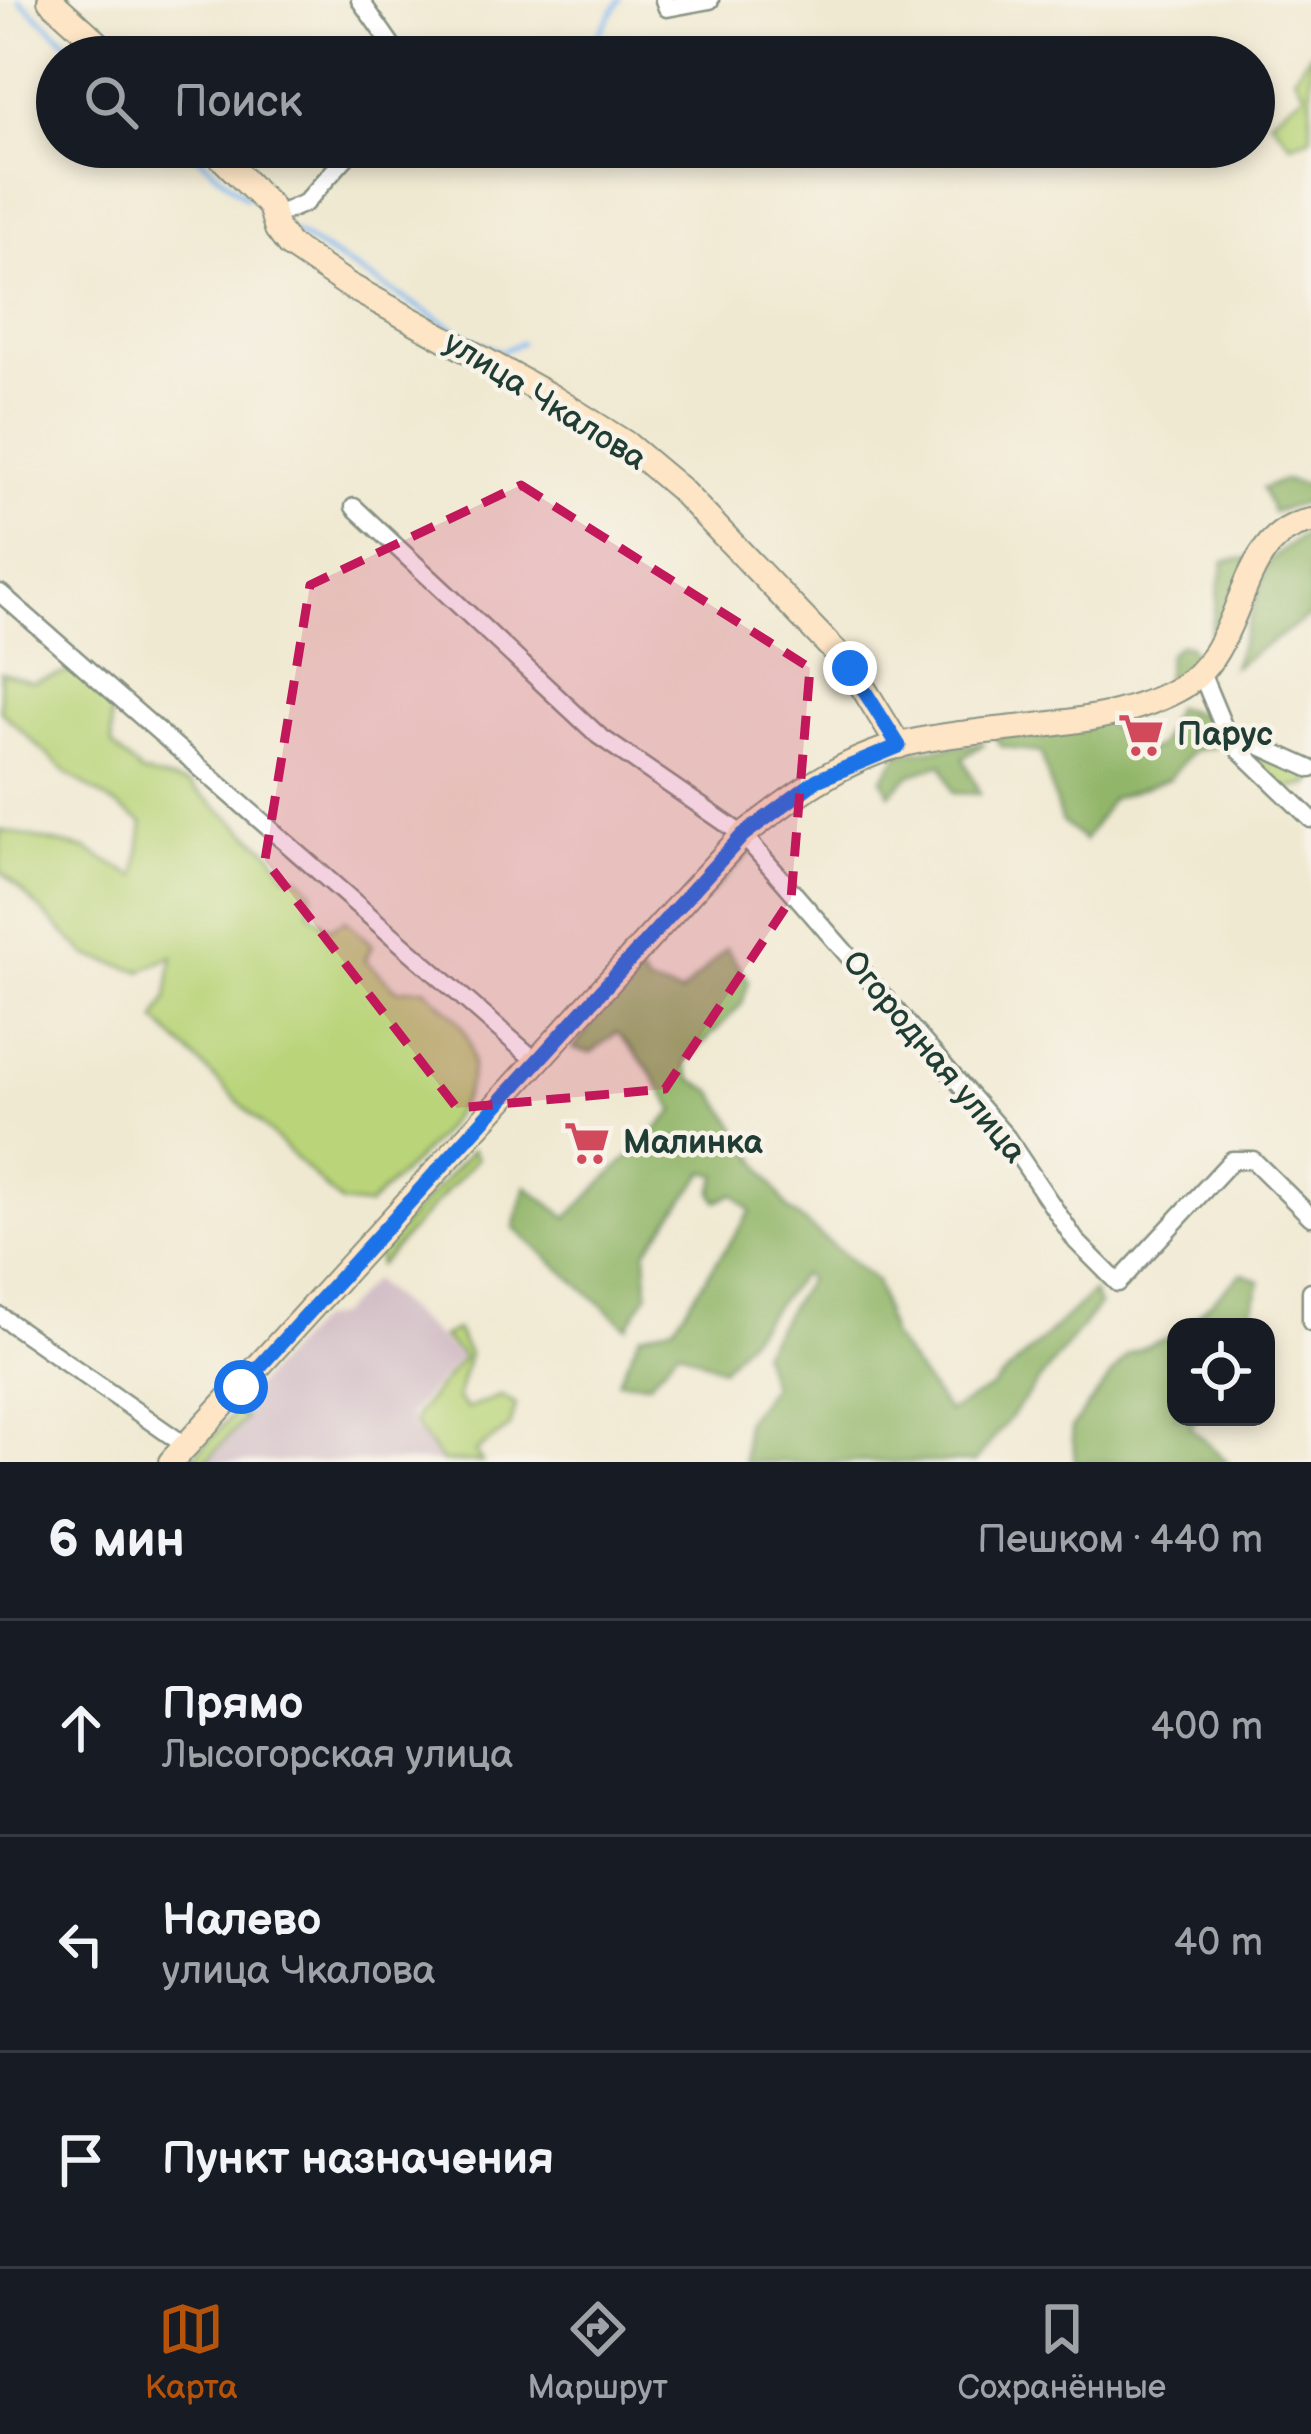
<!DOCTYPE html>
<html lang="ru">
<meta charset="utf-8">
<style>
body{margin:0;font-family:"Balsamiq Sans",sans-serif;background:#242831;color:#f1f3f6}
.controls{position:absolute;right:36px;bottom:36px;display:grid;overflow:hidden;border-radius:24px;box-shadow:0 6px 18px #0003}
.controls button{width:108px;height:108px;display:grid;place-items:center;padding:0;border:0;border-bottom:3px solid #363941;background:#171b24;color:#f1f3f6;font:60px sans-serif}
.stop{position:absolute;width:36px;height:36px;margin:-27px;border:9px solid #1a73e8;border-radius:50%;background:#fff}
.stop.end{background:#1a73e8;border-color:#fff;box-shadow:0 3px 12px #0008}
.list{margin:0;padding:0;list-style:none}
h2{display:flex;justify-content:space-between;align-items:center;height:156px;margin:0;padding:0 48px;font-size:51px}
h2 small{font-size:39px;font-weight:400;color:#9ea1a6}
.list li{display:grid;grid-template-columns:78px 1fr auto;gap:36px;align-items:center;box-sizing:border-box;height:216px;padding:0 48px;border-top:3px solid #363941}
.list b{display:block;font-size:45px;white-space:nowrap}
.list p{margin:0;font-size:39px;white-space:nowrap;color:#9ea1a6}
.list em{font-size:39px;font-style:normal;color:#9ea1a6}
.icon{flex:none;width:66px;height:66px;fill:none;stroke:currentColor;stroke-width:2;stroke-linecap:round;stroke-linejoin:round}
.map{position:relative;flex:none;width:1311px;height:1462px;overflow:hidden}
.search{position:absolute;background:#171b24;box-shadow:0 6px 18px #0003;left:36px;right:36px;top:36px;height:132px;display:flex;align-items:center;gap:30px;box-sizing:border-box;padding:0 42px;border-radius:66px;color:#9ea1a6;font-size:45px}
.sheet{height:804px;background:#171b24}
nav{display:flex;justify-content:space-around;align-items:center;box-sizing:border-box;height:168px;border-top:3px solid #363941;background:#171b24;font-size:33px;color:#9ea1a6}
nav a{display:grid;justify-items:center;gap:6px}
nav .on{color:#b45309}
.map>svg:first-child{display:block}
</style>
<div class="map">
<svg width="1311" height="1462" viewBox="0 0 1311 1462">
<rect width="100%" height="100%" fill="#f7f3e8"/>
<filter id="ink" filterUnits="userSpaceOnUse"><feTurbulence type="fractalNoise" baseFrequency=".00833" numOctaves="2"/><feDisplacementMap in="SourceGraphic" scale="24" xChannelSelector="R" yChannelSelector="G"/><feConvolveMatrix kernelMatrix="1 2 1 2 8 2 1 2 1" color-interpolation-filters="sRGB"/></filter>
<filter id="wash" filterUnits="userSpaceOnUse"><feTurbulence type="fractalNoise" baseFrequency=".004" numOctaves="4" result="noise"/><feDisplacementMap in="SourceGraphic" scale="48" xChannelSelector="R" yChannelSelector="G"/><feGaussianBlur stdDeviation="2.7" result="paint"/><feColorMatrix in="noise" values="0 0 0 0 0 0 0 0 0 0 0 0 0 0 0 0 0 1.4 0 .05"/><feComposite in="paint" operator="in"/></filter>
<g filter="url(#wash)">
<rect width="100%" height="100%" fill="#f0e9d2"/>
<path fill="#d2bdc6" d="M 372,1280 L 460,1357 L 408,1416 L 414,1422 L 410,1427 L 449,1462 L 185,1462 L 316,1321 L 338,1315 Z"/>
<path fill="#b9d479" stroke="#6c8856" stroke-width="3" d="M 1311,52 L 1311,137 L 1291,144 L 1270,119 L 1305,93 L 1294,76 Z
M 74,671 L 110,702 L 112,745 L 141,773 L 189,784 L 272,853 L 286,875 L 299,876 L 313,891 L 309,912 L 330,928 L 346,920 L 372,945 L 365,960 L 397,990 L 425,988 C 435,999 449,1009 458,1021 C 509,1091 411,1161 368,1206 L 341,1203 L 156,1020 L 167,998 L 173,956 L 141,971 L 88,956 L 0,870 L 0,830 L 85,849 L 136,877 L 143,823 L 68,774 L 0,710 L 1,672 L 32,682 Z
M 1231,738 L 1311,771 L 1311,784 L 1287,789 Z
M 472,1150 L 477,1158 L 379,1265 L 377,1254 Z
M 456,1330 L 469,1354 L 457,1399 L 467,1409 L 501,1396 L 516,1405 L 510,1427 L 475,1452 L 482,1462 L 442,1462 L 415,1426 L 416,1415 L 463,1357 L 442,1337 Z
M 236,1412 L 245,1419 L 205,1462 L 189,1462 Z"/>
<path fill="#92b669" stroke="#587a4e" stroke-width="3" d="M 1283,480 L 1306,485 L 1311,501 L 1273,512 L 1262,489 Z
M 1303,535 L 1311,535 L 1311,615 L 1233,667 L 1270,560 Z
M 1251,558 L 1209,641 L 1224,561 Z
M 1179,645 L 1189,645 L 1196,658 L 1165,683 L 1168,654 Z
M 1175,707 L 1207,716 L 1223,745 L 1192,751 L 1169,779 L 1111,799 L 1084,841 L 1061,821 L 1041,753 L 1001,746 L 995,737 L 1101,718 L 1135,754 L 1158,747 Z
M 985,743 L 963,758 L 980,794 L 953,793 L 942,764 L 911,774 L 890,794 L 882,779 L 900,753 Z
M 740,850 L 750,853 L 637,970 L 648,984 L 681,994 L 726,948 L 749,981 L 742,1004 L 685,1062 L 692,1080 L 713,1091 L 789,1210 L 876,1281 L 891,1336 L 948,1412 L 992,1387 L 1093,1292 L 1099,1305 L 975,1462 L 744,1462 L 745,1421 L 771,1386 L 761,1352 L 808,1279 L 802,1274 L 722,1369 L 678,1349 L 649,1383 L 618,1381 L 640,1335 L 674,1325 L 751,1211 L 734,1194 L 717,1201 L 712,1192 L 718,1175 L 705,1172 L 646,1251 L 648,1293 L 627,1327 L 514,1228 L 526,1186 L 567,1218 L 675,1111 L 649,1069 L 617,1032 L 591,1053 L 573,1049 L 634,965 Z
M 1242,1273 L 1260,1281 L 1247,1327 L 1184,1327 Z
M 1176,1334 L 1176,1417 L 1198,1417 L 1190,1427 L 1228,1462 L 1075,1462 L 1072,1427 L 1128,1354 Z"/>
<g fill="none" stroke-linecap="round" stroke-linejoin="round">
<path stroke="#80baf1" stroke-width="4.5" d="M 19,0 L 84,57
M 584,57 L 620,0
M 187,147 L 246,198
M 292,231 L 477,342 L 501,351 L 521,343"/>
</g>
</g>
<g filter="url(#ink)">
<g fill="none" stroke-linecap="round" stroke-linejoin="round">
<g stroke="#889383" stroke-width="21">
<path id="street" d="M 360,0 L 400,57
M 664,0 L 667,8 L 710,0
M 274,216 L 305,203 L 355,147
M 354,507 L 599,736 L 743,835 L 1007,1138 L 1076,1241 L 1118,1283 L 1232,1160 L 1253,1160 L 1311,1217
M 0,593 L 537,1062
M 1202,675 L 1229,740 L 1311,819
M 1227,731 L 1311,769
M 1311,1291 L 1311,1322
M 0,1316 L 186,1446"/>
</g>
<g stroke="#889383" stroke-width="28">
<path id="secondary" d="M 50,0 L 113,57
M 211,147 L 270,206 L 277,229 L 289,245 L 348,285 L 550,396 L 625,443 L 680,489 L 851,668 L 899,746
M 171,1462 L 743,835 C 791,797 840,761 900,745 C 990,722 1094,734 1177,690 C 1250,651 1231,535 1311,521"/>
</g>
<use href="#street" stroke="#fff" stroke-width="16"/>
<use href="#secondary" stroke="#fde5c5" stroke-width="24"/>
</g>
</g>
<g fill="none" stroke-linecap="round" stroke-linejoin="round" filter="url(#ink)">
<path stroke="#1a73e8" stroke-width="15" d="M 241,1387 L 743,835 L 817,780 L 899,746 L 850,668"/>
</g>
<path fill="#c2185b" fill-opacity="0.2" stroke="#c2185b" stroke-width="9" stroke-dasharray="24 15" stroke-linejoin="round" d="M 521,485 L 810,668 L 791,899 L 665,1089 L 457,1108 L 265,860 L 310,585 Z"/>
<defs>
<g id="supermarket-bare" transform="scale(3.6)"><path d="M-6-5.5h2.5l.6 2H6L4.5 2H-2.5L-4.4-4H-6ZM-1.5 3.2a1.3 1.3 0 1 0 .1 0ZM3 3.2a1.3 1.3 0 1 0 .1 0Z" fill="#d1495b" stroke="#f7f3e8" stroke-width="2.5" paint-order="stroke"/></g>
</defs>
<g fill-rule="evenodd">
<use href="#supermarket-bare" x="1141" y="735"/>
<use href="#supermarket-bare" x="587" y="1143"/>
</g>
<g text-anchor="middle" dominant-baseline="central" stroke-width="9" stroke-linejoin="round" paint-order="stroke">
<g font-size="33" fill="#1f3d34" stroke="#f7f3e8">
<text transform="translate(545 401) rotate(32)">улица Чкалова</text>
<text transform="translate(934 1057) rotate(50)">Огородная улица</text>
</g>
<g font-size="33" font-weight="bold" fill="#1f3d34" stroke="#f7f3e8" text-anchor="start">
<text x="1177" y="735">Парус</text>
<text x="623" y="1143">Малинка</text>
</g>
</g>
</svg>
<div class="controls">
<button><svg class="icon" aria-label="locate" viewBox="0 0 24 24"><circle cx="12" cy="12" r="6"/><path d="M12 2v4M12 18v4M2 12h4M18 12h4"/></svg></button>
</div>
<div class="stop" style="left:241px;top:1387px"></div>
<div class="stop end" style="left:850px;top:668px"></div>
<div class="search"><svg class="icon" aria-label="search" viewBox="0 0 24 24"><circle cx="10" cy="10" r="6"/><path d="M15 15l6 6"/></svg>Поиск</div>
</div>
<section class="sheet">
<h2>6 мин<small>Пешком · 440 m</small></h2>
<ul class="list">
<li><svg class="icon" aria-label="ahead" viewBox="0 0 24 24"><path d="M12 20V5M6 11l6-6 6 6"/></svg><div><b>Прямо</b><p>Лысогорская улица</p></div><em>400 m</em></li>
<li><svg class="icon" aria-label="left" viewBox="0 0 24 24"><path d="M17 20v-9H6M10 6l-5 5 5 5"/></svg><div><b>Налево</b><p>улица Чкалова</p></div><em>40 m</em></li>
<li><svg class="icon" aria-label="arrive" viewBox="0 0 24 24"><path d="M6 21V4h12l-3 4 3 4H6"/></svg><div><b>Пункт назначения</b></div></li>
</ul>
</section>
<nav>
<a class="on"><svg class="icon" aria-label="map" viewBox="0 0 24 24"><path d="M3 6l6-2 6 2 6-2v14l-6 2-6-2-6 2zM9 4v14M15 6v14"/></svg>Карта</a>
<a><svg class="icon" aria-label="directions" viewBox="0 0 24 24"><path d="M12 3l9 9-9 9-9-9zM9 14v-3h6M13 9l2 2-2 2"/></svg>Маршрут</a>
<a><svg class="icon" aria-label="saved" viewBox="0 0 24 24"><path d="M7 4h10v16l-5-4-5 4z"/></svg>Сохранённые</a>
</nav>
